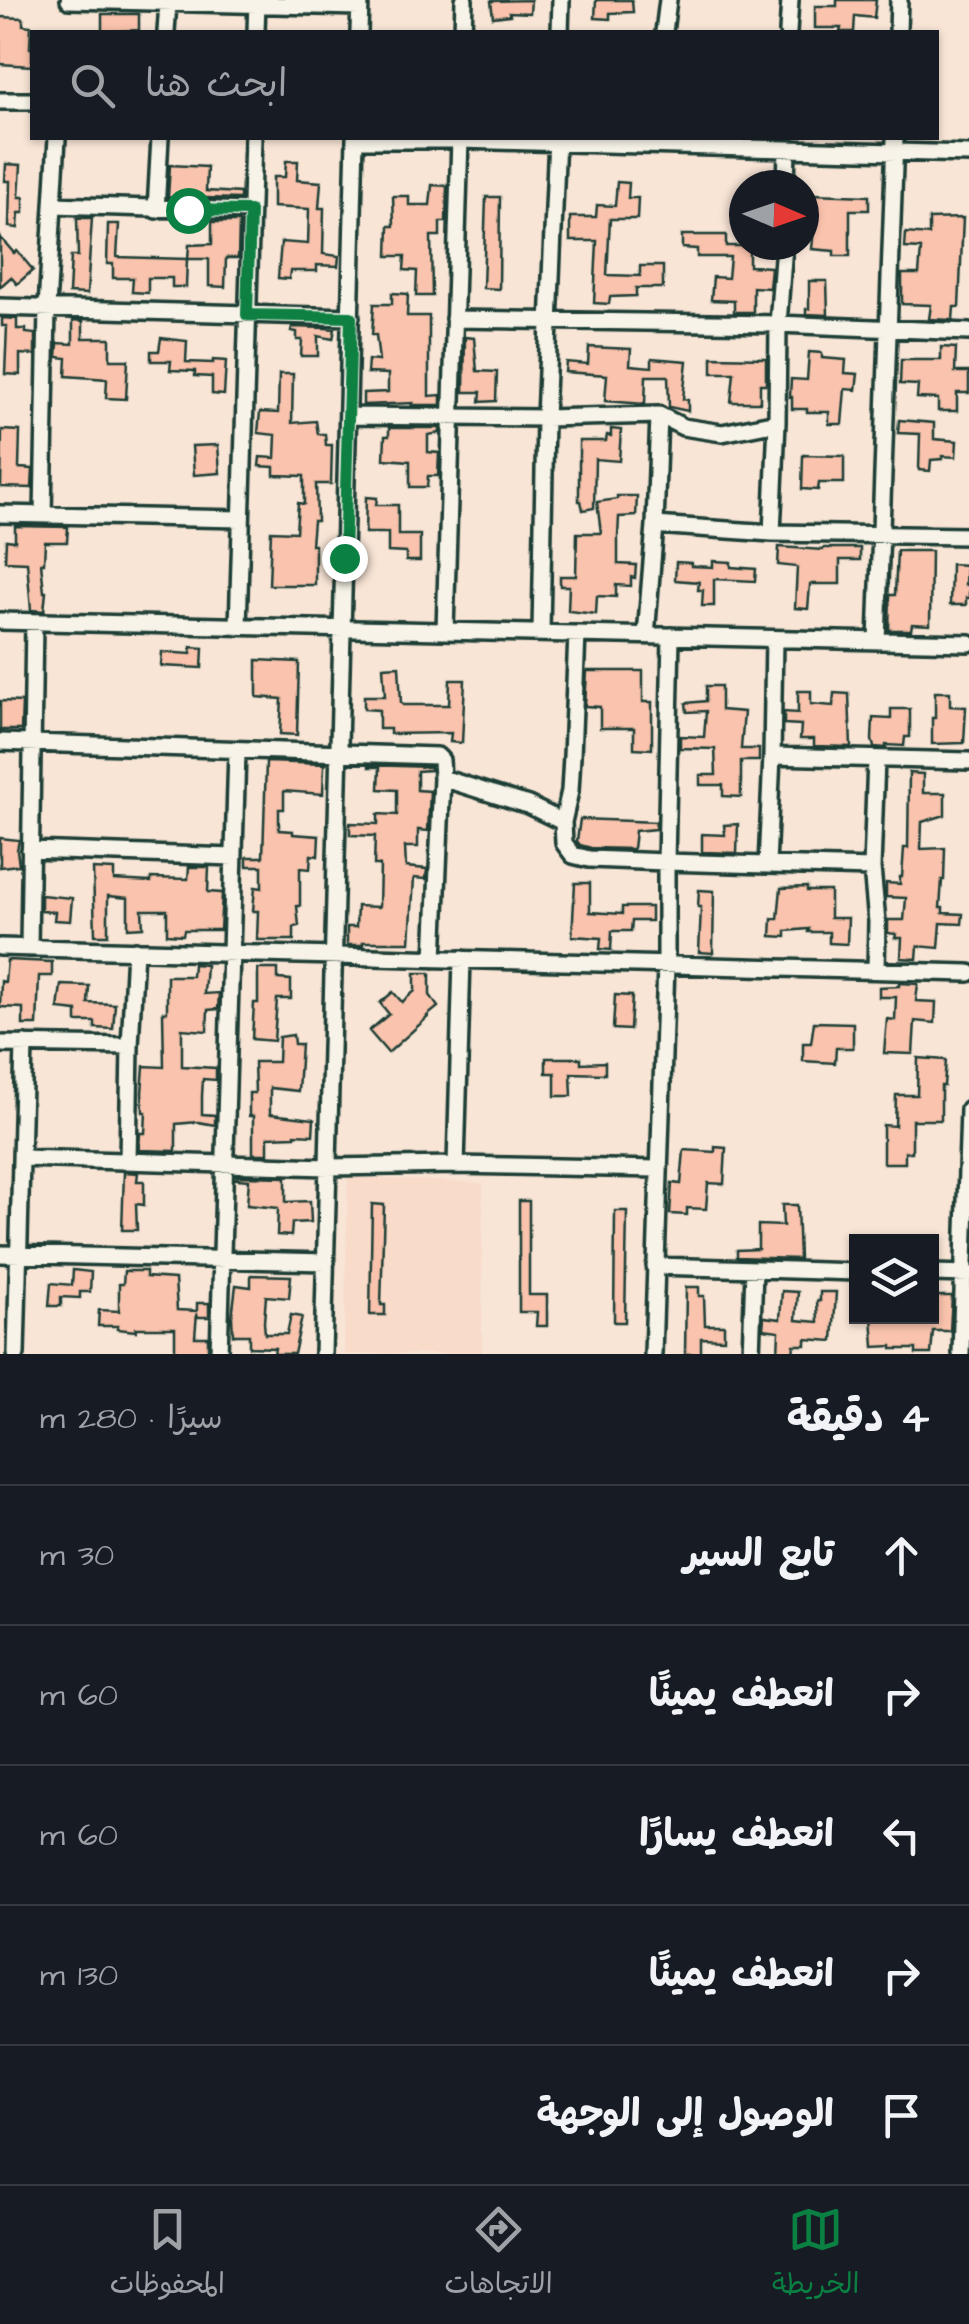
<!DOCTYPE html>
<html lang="ar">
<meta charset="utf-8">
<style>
body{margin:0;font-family:"Architects Daughter","Playpen Sans Arabic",sans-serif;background:#20242c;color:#f1f3f6;direction:rtl}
.controls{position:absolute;right:30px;bottom:30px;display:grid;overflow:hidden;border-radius:0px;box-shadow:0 2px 8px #0004}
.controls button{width:90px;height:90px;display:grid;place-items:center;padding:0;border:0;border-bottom:2px solid #363941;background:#171b24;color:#f1f3f6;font:50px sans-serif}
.compass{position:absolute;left:729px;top:170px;width:90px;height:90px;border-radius:50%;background:#171b24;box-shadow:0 2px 8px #0004;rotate:92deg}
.stop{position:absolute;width:30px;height:30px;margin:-22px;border:8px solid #0b8043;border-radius:50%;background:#fff}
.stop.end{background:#0b8043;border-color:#fff;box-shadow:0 2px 10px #0008}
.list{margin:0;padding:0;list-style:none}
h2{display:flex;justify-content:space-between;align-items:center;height:130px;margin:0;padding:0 40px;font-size:42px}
h2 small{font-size:32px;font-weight:400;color:#9ea1a6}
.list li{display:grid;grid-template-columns:65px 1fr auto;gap:30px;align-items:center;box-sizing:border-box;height:140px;padding:0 40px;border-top:2px solid #363941}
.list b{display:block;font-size:38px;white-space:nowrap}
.list em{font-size:32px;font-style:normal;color:#9ea1a6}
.icon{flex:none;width:55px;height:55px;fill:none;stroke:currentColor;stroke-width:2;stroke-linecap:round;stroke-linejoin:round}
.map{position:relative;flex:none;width:969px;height:1354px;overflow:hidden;direction:ltr}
.search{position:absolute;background:#171b24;box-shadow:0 2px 8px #0004;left:30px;right:30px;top:30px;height:110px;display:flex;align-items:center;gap:25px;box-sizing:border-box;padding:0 35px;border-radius:0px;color:#9ea1a6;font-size:38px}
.sheet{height:830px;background:#171b24}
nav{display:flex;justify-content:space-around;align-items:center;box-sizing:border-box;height:140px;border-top:2px solid #363941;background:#171b24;font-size:28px;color:#9ea1a6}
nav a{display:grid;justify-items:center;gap:5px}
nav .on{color:#0b8043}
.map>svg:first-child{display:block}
</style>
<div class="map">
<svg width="969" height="1354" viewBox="0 0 969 1354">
<rect width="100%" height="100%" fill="#f8e5d6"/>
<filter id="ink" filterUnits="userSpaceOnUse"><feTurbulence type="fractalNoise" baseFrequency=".01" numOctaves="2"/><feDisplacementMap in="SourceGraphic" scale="20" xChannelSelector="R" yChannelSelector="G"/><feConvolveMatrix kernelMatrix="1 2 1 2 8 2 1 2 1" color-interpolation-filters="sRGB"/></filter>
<g filter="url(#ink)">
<path fill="#f9dbca" d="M 348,1177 L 483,1183 L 482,1354 L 344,1354 Z"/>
<path fill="#fac3ad" stroke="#1f3d34" stroke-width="2.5" d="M 531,0 L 530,13 L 509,12 L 510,15 L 493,17 L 491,1 Z
M 596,0 L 632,0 L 633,12 L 610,13 L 610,19 L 595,18 Z
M 837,0 L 876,0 L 874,18 L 855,16 L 854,32 L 840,32 L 841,28 L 815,28 L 815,6 L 837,6 Z
M 102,14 L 139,14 L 139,30 L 102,32 Z
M 0,17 L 23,18 L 23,25 L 31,26 L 30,48 L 32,49 L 32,66 L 0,64 Z
M 286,161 L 298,161 L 297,180 L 321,182 L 319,208 L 324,208 L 323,254 L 339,256 L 338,266 L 317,265 L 317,271 L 290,271 L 289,279 L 278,278 L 281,242 L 308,244 L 309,209 L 273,207 L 273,177 L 285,177 Z
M 6,164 L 21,165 L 19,197 L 24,197 L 24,213 L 19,213 L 18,228 L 9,227 L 10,181 L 5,181 Z
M 170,165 L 207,167 L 206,191 L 240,193 L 240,199 L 168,197 Z
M 617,182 L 629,183 L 628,198 L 638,198 L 637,219 L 610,219 L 607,275 L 640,276 L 640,266 L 663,266 L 663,288 L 636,288 L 636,296 L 610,297 L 609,304 L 594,303 L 597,241 L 570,241 L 570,217 L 596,217 L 597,205 L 615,206 Z
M 432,185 L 447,186 L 446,222 L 440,222 L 440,236 L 431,236 L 432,296 L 416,296 L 417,271 L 404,270 L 405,256 L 388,256 L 389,226 L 394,226 L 393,196 L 409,196 L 409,205 L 430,205 Z
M 812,194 L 869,196 L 869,210 L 850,210 L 850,256 L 834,256 L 834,251 L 812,249 L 814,228 L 810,227 Z
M 486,197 L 500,197 L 499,289 L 483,288 Z
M 77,218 L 92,218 L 87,294 L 69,293 L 71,256 L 78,256 Z
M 963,218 L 959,307 L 954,307 L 953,320 L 929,319 L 931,305 L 902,304 L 902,274 L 919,274 L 921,249 L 905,248 L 906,233 L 929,235 L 929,219 Z
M 212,222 L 239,222 L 238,258 L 226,258 L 225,287 L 209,286 L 209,259 L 188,259 L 189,245 L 212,244 Z
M 108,224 L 119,224 L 117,257 L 187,259 L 186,287 L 172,287 L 172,278 L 148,278 L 148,293 L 132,292 L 133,278 L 113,278 L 113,264 L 107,264 Z
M 682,235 L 726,235 L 726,246 L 749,246 L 749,266 L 771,267 L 769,288 L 753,287 L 753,312 L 734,312 L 734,301 L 711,300 L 713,277 L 728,278 L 730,257 L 697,257 L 697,249 L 682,248 Z
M 0,237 L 14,253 L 17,251 L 33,270 L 17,284 L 11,277 L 0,287 Z
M 809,281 L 827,281 L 828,315 L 806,314 L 806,309 L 809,309 Z
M 392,293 L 408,294 L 407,316 L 429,316 L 429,396 L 441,395 L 441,405 L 412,405 L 413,403 L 363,405 L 363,393 L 388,392 L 388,374 L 367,373 L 368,360 L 379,361 L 376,335 L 372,335 L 374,304 L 392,304 Z
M 2,318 L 17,319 L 17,329 L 26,329 L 26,333 L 35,334 L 35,355 L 20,354 L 20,375 L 5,374 L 7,326 L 2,326 Z
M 73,320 L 83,321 L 83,338 L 110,338 L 110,360 L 128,360 L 126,399 L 106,398 L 107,379 L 66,376 L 67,358 L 57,357 L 58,343 L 73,344 Z
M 292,327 L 325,328 L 335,329 L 333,339 L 318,336 L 318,356 L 301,356 L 302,340 L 297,340 L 297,332 L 291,331 Z
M 465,337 L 474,338 L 477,371 L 497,372 L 496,401 L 480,402 L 481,392 L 464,392 Z
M 161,338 L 187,341 L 186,362 L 213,363 L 213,360 L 226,361 L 224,395 L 212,394 L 212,377 L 195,376 L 195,371 L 170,370 L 171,361 L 151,361 L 151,351 L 159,351 Z
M 589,347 L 631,349 L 630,365 L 652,367 L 652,358 L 687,361 L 683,399 L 688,400 L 688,411 L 669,407 L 668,376 L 646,376 L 645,404 L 605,401 L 607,375 L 565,372 L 566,362 L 588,364 Z
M 941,347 L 956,348 L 955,372 L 969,372 L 969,393 L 957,393 L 957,411 L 938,411 L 938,399 L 917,398 L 918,385 L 900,384 L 901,360 L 941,360 Z
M 809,352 L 822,353 L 822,358 L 846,360 L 845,373 L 858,374 L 856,390 L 845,389 L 842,424 L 829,424 L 829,412 L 807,412 L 807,409 L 792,409 L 792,397 L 790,397 L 791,379 L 807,380 Z
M 712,357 L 766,358 L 766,384 L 760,384 L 760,402 L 731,402 L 734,373 L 712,373 Z
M 279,374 L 293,374 L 292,423 L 316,421 L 318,434 L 325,434 L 326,445 L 332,445 L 331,484 L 316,484 L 317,521 L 313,521 L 311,545 L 315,545 L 315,585 L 269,585 L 271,531 L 296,532 L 298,503 L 304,504 L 304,476 L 274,475 L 274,467 L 259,466 L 260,457 L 275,458 L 276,435 L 258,433 L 260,412 L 278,413 Z
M 899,420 L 934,423 L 934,439 L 957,441 L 956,457 L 942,456 L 942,459 L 931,460 L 930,471 L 919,470 L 920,434 L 898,433 Z
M 389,428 L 440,428 L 440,433 L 428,435 L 428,452 L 439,453 L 438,476 L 428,476 L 427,487 L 410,487 L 410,461 L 384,459 L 385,436 L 389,436 Z
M 611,429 L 621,430 L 619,461 L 595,459 L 594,508 L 583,510 L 581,501 L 579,501 L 579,441 L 606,441 L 607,435 L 611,436 Z
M 2,430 L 20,431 L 19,468 L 33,469 L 32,488 L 1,487 Z
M 218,445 L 220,473 L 194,475 L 192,446 Z
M 803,455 L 844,456 L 844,483 L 819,483 L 818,490 L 802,489 Z
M 617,496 L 637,496 L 636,516 L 619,517 L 618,537 L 618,564 L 636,565 L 635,578 L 631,577 L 631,586 L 616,585 L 616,597 L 597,596 L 596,614 L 568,611 L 569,586 L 560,586 L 560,576 L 576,576 L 577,533 L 601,533 L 597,502 L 617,499 Z
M 366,497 L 377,498 L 376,505 L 398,505 L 398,535 L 420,535 L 420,561 L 406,561 L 406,553 L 388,552 L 388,533 L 365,533 Z
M 15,526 L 68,527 L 67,542 L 45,542 L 44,563 L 41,563 L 44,592 L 46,592 L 44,611 L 31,610 L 27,562 L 5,561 L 6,540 L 15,541 Z
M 779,547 L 823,550 L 824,548 L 860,548 L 860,560 L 840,560 L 840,584 L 812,584 L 810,585 L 808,609 L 795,608 L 797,567 L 778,565 Z
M 897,551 L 931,551 L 930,625 L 912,624 L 911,630 L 889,630 L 890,595 L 895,595 Z
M 713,561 L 731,562 L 731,567 L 756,569 L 755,581 L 714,579 L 714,606 L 702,606 L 703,590 L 698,590 L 699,582 L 675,580 L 676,562 L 691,563 L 691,566 L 713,567 Z
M 951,564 L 966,565 L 965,585 L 969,584 L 969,598 L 966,598 L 966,605 L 950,605 Z
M 191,647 L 203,648 L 202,668 L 161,666 L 162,652 L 191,654 Z
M 257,660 L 299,662 L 297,735 L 280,734 L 282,699 L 257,697 Z
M 399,666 L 401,703 L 403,705 L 449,705 L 450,680 L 465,680 L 462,743 L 450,742 L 451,733 L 390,734 L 390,729 L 379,729 L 379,710 L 364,709 L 364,696 L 385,696 L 383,667 Z
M 587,671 L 643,671 L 643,702 L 652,702 L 652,749 L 634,748 L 634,728 L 600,728 L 600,707 L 585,706 Z
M 706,686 L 721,686 L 721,710 L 744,712 L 741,749 L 759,749 L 759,761 L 741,761 L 741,797 L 723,796 L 723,785 L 700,785 L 700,775 L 716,775 L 715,749 L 680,748 L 680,736 L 704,737 L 706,711 L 687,712 L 686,703 L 706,701 Z
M 798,691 L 811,691 L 811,704 L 833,706 L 834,693 L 849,694 L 851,747 L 814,746 L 814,739 L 800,739 L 801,725 L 784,724 L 784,712 L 798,713 Z
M 935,692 L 950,692 L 950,706 L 966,707 L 964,743 L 932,744 L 932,718 L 935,718 Z
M 0,701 L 22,702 L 21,730 L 0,730 Z
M 891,709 L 910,709 L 910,737 L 905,737 L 904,746 L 886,745 L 886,748 L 874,747 L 872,740 L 873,718 L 891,719 Z
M 266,762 L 326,764 L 324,766 L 323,794 L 284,791 L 284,809 L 279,809 L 279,830 L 293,831 L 293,834 L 319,836 L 318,856 L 311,855 L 310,869 L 300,868 L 300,906 L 297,906 L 299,926 L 294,927 L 294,940 L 257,940 L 258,911 L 253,911 L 255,887 L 262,888 L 262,866 L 247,866 L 247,857 L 263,857 Z
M 369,765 L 430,767 L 430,770 L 417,771 L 417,790 L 430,791 L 428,831 L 418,830 L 418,847 L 405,847 L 406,867 L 427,869 L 426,879 L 414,878 L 410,942 L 363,942 L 363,945 L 347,945 L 347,927 L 356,927 L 357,906 L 379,907 L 380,865 L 374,865 L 375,836 L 350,835 L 350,823 L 378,824 L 378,814 L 397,815 L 397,790 L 379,789 L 380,767 L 369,767 Z
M 909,773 L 923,774 L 923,793 L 945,793 L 945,815 L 922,822 L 921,849 L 945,848 L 944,880 L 942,880 L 940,908 L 943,908 L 943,913 L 963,914 L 962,924 L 941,923 L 939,948 L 918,946 L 917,959 L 901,958 L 902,938 L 895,938 L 896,934 L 888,933 L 888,920 L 904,920 L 906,898 L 886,897 L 886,883 L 900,884 L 900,877 L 902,877 L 904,848 L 908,848 Z
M 580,819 L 656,822 L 655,829 L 635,831 L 633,849 L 591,848 L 580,845 L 577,841 Z
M 738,824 L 737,853 L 702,852 L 702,834 L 725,835 L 724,825 Z
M 0,838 L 19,840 L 17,850 L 19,865 L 0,867 Z
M 189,867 L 209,867 L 208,892 L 222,893 L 220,930 L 184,930 L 183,935 L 167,934 L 167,910 L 142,910 L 143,927 L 128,928 L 128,898 L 108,896 L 108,935 L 95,935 L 93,869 L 114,870 L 114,880 L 151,882 L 151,878 L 188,879 Z
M 575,883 L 590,883 L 590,912 L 622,914 L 622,907 L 651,907 L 651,921 L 632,921 L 631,931 L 612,931 L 611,950 L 600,949 L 601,938 L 572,936 Z
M 807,887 L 807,891 L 830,891 L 830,918 L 848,918 L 847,944 L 829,943 L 829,932 L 808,932 L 809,929 L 786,931 L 786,937 L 771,936 L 772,919 L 778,919 L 781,888 Z
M 699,890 L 714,891 L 713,953 L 699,952 L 701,907 L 698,907 Z
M 41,895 L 72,898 L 70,921 L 54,920 L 55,912 L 41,911 Z
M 7,960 L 52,962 L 52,976 L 39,976 L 37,1025 L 23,1025 L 23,1008 L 0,1007 L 1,981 L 5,982 Z
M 193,964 L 206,965 L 204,994 L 219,993 L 218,1009 L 208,1010 L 207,1031 L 182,1029 L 182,1066 L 216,1068 L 216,1080 L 203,1079 L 202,1096 L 202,1114 L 215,1115 L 215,1125 L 198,1122 L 176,1124 L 176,1151 L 139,1150 L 140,1133 L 145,1133 L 146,1112 L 143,1112 L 142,1093 L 144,1066 L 164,1067 L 163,1012 L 167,1012 L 167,976 L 192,976 Z
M 258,969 L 278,969 L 278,979 L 291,980 L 291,999 L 277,999 L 274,1041 L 252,1039 L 254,1003 L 258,1003 Z
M 415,973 L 430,973 L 430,995 L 438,1007 L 427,1016 L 428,1017 L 388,1053 L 369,1031 L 389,1014 L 380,1003 L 393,992 L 402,1002 L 415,991 Z
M 899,983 L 918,984 L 916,1001 L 936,1002 L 935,1023 L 915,1021 L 913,1054 L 884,1053 L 887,1019 L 895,1020 L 896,997 L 879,997 L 879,987 L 899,986 Z
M 61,985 L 89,986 L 88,1003 L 115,1004 L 113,1029 L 95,1028 L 95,1022 L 77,1022 L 77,1011 L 58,1009 Z
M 615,995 L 632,996 L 630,1030 L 613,1029 Z
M 814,1022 L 853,1023 L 853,1048 L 836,1048 L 835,1063 L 803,1061 L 803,1043 L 811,1043 Z
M 293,1035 L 294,1044 L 301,1044 L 298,1091 L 270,1088 L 270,1114 L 314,1119 L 313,1135 L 295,1134 L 295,1136 L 268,1137 L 268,1154 L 253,1154 L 253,1116 L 249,1116 L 249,1093 L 255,1093 L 254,1062 L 278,1062 L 279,1037 Z
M 546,1058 L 581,1058 L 581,1063 L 605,1062 L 605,1074 L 571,1073 L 572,1096 L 555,1096 L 555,1073 L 546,1073 Z
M 918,1058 L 946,1060 L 944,1086 L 941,1086 L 941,1120 L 912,1120 L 912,1152 L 905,1152 L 905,1163 L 883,1163 L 883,1125 L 895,1126 L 896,1095 L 917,1095 Z
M 715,1147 L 726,1148 L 724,1184 L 708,1183 L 706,1209 L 687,1208 L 687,1215 L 670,1214 L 672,1183 L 681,1184 L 684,1150 L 715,1152 Z
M 124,1172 L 138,1173 L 137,1181 L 144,1181 L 144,1205 L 136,1204 L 137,1230 L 122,1230 Z
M 237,1176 L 286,1177 L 286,1202 L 310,1201 L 311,1222 L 292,1223 L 291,1236 L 277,1235 L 278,1208 L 247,1205 L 249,1180 L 236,1179 Z
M 519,1201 L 529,1201 L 529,1295 L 547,1295 L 547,1326 L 536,1326 L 537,1312 L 519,1312 Z
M 372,1204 L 384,1205 L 381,1305 L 385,1305 L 385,1315 L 370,1315 Z
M 782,1205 L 797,1205 L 799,1259 L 737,1257 L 737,1250 L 758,1249 L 758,1225 L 783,1226 Z
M 615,1211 L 627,1211 L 625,1322 L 614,1322 Z
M 73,1270 L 91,1272 L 90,1292 L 80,1292 L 80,1298 L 61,1297 L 61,1306 L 49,1306 L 51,1283 L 72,1285 Z
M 124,1271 L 146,1271 L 146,1277 L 175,1279 L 177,1310 L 197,1311 L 197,1303 L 209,1303 L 209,1317 L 197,1317 L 197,1313 L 195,1337 L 208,1337 L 208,1354 L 175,1354 L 175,1328 L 136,1328 L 136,1331 L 117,1329 L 118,1326 L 98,1326 L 99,1310 L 119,1311 L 119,1284 L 123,1284 Z
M 251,1275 L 291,1276 L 289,1298 L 266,1296 L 264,1322 L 265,1334 L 287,1334 L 291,1315 L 302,1317 L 294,1354 L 274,1354 L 275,1348 L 249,1347 L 249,1335 L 233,1335 L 232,1317 L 236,1285 L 251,1287 Z
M 686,1287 L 699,1287 L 699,1296 L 704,1296 L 705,1325 L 724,1325 L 724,1339 L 701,1338 L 701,1354 L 685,1354 Z
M 782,1291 L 798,1292 L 796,1320 L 818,1322 L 817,1301 L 820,1301 L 820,1292 L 836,1292 L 833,1341 L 806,1339 L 806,1345 L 794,1345 L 793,1354 L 778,1354 L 779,1331 L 763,1329 L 764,1317 L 780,1319 Z
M 932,1296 L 952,1296 L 950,1331 L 933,1331 L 931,1354 L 916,1354 L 916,1349 L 892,1349 L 892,1346 L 874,1347 L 872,1316 L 932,1316 Z"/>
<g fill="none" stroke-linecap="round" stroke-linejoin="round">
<g stroke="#1f3d34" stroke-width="22">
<path id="minor" d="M 69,0 L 359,7
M 166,32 L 168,3
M 256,32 L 257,0
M 359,32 L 360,2
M 463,32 L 464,0
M 560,32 L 561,0
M 664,32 L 668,0
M 788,32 L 790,0
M 898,32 L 899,0
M 0,101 L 32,101
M 355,140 L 460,140 L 969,154
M 786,185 L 787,149
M 53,205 L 250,211
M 156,210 L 160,138
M 0,307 L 351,317
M 454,319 L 778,324 L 969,332
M 348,416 L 545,418 L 659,415 L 683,427 L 722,433 L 777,422
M 0,514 L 241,519
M 43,515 L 47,308 L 57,138
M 655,525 L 772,533 L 969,536
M 772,533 L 777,422 L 778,324 L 784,245
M 0,621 L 969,643
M 238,627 L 253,138
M 445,631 L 460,138
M 541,633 L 545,418 L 557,138
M 577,634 L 572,756 L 570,791 L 563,822 L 564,843 L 573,855 L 589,859 L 666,862 L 872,868
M 646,636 L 655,525 L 659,415
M 877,641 L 895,138
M 0,742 L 437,756 L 441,760 L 442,778 L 434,959
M 772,756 L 969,761
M 876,759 L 872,868 L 877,922 L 876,970
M 442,778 L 528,805 L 563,822
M 30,850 L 234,857
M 767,865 L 772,756 L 774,639
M 0,947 L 969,973
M 29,948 L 34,622
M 0,1044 L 130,1046
M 22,1158 L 328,1167 L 456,1165 L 658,1169
M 128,1161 L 130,1046 L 135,950
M 456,1165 L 462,959
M 0,1254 L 326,1262
M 655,1266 L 856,1272
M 932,1273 L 969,1274
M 16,1354 L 24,1044
M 219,1354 L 237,751
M 323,1354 L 355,138
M 653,1354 L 666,965 L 666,862 L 671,636
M 751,1354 L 754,1270
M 961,1354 L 969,1109"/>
</g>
<use href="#minor" stroke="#f7f3e8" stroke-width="15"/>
</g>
</g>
<g fill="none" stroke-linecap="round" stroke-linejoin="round" filter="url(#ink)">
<path stroke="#0b8043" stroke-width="12" d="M 188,210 L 250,211 L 247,315 L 351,317 L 344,558"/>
</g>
</svg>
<div class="controls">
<button><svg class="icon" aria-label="layers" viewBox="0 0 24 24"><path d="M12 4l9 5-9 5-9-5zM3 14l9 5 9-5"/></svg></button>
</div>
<svg class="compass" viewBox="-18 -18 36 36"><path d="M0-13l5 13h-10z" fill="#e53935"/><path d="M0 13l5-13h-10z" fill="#9ea1a6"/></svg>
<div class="stop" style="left:188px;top:210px"></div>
<div class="stop end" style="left:344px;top:558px"></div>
<div class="search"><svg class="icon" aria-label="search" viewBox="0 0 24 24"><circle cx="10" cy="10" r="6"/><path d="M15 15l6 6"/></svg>ابحث هنا</div>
</div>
<section class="sheet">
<h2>4 دقيقة<small>سيرًا · 280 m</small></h2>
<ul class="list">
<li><svg class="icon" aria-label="ahead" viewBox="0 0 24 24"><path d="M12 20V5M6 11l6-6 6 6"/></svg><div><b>تابع السير</b></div><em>30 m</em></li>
<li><svg class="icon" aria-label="right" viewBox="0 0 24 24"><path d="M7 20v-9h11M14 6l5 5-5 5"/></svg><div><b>انعطف يمينًا</b></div><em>60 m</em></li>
<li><svg class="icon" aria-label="left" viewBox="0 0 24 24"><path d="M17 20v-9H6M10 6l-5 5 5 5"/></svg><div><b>انعطف يسارًا</b></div><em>60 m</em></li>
<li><svg class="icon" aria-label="right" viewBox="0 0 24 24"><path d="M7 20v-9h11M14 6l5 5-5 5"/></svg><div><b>انعطف يمينًا</b></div><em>130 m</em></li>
<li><svg class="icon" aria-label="arrive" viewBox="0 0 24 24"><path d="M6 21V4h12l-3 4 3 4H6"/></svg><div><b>الوصول إلى الوجهة</b></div></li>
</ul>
</section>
<nav>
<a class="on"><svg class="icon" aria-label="map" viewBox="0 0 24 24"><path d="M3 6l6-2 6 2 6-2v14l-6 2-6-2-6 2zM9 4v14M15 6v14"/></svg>الخريطة</a>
<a><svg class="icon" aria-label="directions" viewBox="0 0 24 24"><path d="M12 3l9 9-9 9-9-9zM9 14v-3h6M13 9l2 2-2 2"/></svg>الاتجاهات</a>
<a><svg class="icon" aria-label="saved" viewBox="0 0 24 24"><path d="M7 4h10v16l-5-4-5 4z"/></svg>المحفوظات</a>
</nav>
